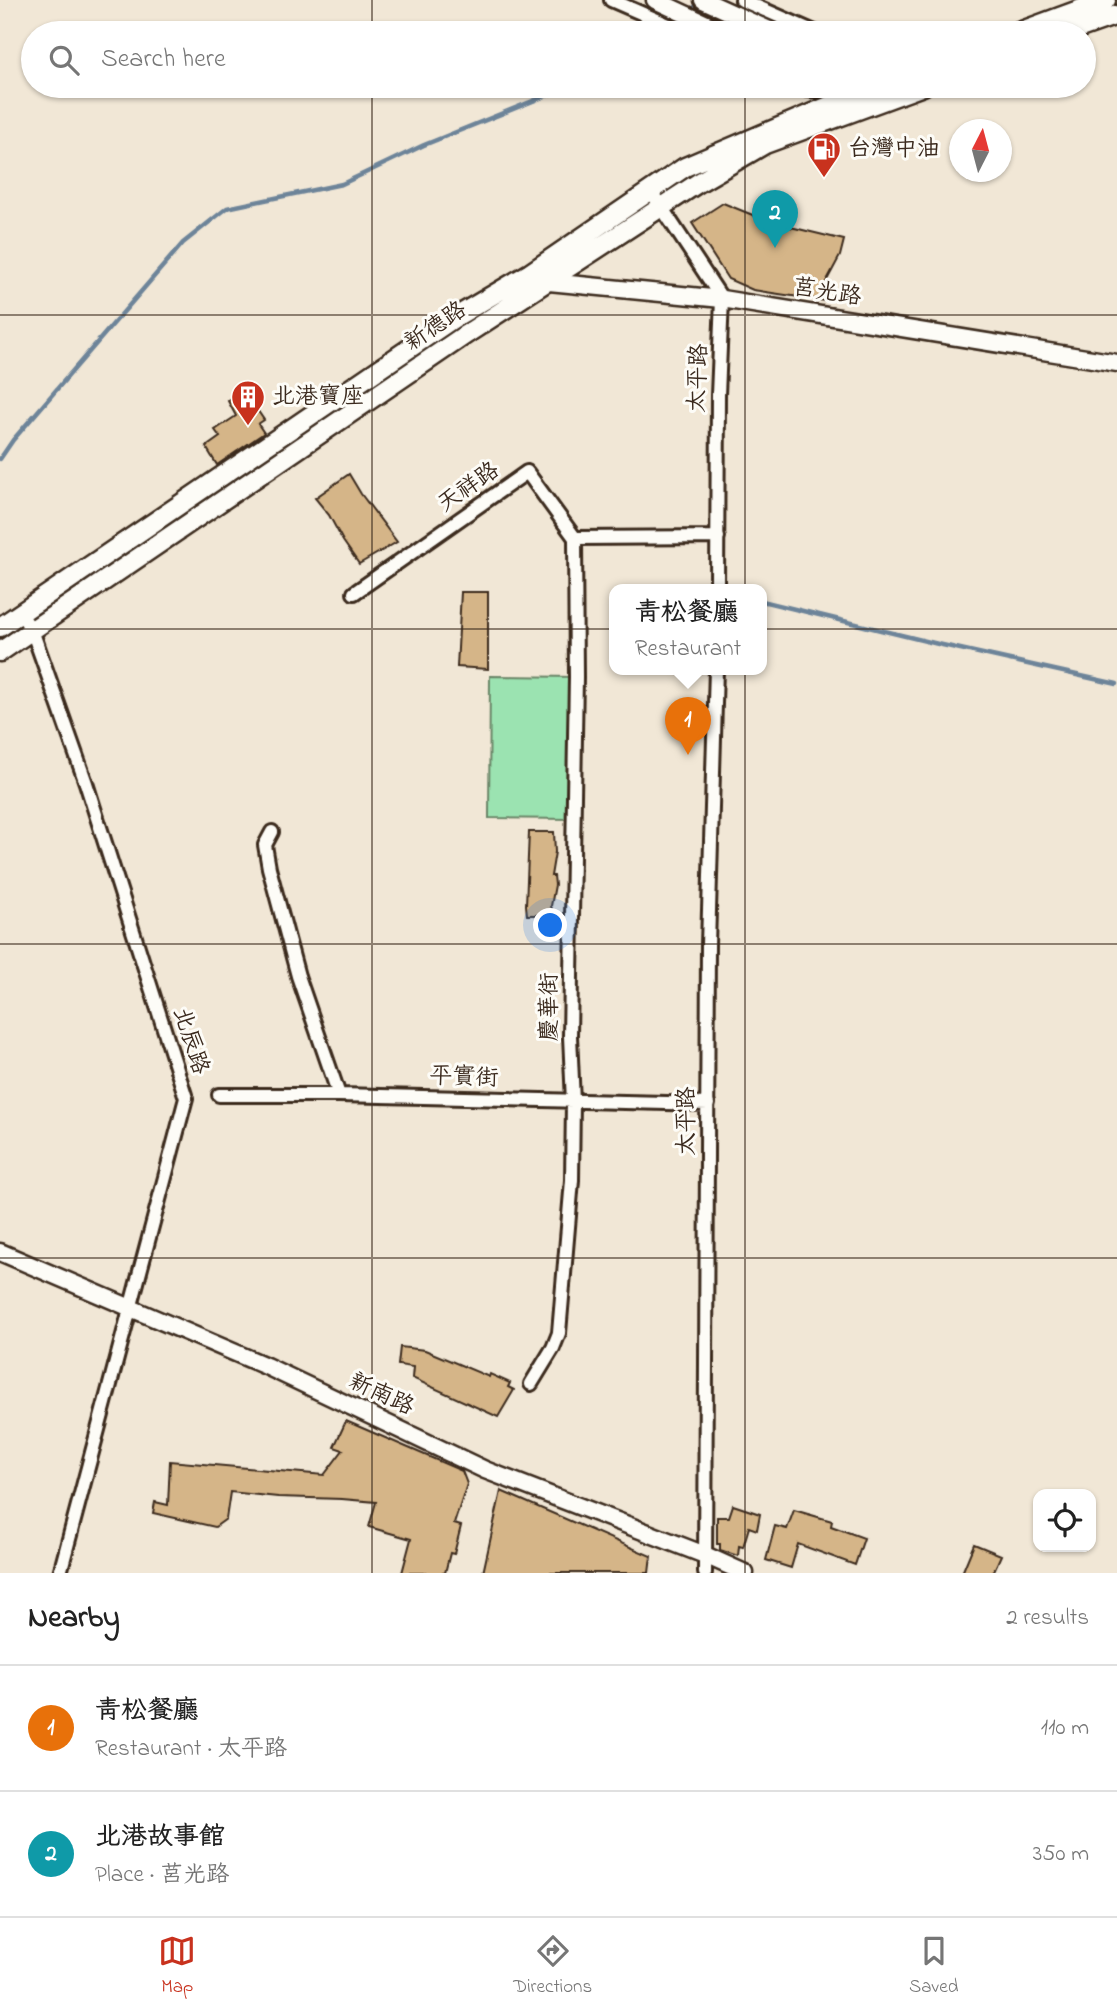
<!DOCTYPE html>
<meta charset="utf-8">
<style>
body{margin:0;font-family:"Indie Flower","LXGW WenKai TC",sans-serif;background:#f2f2f2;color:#222}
.controls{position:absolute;right:21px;bottom:21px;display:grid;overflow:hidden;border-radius:14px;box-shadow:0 2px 5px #0004}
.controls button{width:63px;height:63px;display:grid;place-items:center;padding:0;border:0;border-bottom:2px solid #e0e0e0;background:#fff;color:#222;font:35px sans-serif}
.compass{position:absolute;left:949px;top:119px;width:63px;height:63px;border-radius:50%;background:#fff;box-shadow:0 2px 5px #0004;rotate:6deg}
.you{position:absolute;left:551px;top:926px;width:24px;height:24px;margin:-18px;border:5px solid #fff;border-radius:50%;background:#1a73e8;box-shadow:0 0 0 10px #1a73e833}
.badge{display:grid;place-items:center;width:46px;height:46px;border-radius:50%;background:#c8321e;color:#fff;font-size:23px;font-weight:700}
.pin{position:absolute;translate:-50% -58px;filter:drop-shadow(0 2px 4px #0008)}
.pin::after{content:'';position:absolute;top:37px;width:24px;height:21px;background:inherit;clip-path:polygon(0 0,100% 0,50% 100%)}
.popup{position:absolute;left:609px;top:584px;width:158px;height:91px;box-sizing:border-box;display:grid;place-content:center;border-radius:14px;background:#fff;filter:drop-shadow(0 2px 5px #0005);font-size:23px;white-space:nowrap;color:#767676}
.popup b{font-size:26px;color:#222}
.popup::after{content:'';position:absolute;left:50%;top:100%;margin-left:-14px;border:14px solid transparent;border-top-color:#fff}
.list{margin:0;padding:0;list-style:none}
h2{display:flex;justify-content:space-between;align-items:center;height:91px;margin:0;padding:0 28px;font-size:30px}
h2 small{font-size:23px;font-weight:400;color:#767676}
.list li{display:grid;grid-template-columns:46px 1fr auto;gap:21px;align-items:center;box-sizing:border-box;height:126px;padding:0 28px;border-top:2px solid #e0e0e0}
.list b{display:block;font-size:26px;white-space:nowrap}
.list p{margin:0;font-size:23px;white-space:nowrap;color:#767676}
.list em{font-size:23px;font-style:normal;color:#767676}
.icon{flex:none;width:38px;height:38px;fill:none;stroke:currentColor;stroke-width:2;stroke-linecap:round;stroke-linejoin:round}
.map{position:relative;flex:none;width:1117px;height:1573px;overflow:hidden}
.search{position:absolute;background:#fff;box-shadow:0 2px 5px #0004;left:21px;right:21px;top:21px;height:77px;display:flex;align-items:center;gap:18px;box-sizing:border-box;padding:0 24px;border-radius:38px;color:#767676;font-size:26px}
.sheet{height:343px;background:#fff}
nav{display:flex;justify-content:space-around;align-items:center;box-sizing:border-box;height:98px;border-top:2px solid #e0e0e0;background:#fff;font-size:19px;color:#767676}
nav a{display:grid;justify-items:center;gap:4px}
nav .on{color:#c8321e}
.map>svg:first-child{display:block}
</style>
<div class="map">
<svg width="1117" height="1573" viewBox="0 0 1117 1573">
<rect width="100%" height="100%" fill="#f1e7d6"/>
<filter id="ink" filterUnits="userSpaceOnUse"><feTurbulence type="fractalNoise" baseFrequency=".0143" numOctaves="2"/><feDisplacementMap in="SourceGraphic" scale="14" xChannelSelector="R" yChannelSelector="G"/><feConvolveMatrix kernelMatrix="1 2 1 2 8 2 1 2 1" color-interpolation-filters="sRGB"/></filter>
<g filter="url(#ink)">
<path fill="#9be3b1" stroke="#6b8668" stroke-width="2" d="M 490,676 L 576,677 L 573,819 L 489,818 Z"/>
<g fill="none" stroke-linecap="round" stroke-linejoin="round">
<path stroke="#6d8499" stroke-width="4.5" d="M 678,26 L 700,1
M 0,459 L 13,440 L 183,243 L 227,208 L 342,184 L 424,145 L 570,86
M 762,601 L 938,644 L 1117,684"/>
</g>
<path fill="#d5b588" stroke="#3b2a1e" stroke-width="2" d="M 723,203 L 770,222 L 844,240 L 840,256 L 826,282 L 826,301 L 753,290 L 728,279 L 692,223 Z
M 243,389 L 264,420 L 258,424 L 264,433 L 217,465 L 206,447 L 220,437 L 215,430 L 236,416 L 228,401 Z
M 349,474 L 361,494 L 397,542 L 359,564 L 343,541 L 329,515 L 315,498 Z
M 461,592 L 488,592 L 488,669 L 457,667 Z
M 529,832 L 554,832 L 555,852 L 551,876 L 554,876 L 555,885 L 551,906 L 554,915 L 527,915 L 526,905 Z
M 400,1347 L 425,1350 L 489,1377 L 490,1374 L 510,1383 L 508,1387 L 514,1390 L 498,1417 L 412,1378 L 413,1367 L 398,1365 Z
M 346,1421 L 462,1471 L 467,1484 L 454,1524 L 461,1526 L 454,1554 L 450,1553 L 445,1573 L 402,1573 L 411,1539 L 369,1527 L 376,1502 L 342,1499 L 278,1497 L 230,1492 L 226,1519 L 215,1527 L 153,1513 L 155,1502 L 168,1505 L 170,1461 L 324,1475 L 343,1450 L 334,1447 Z
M 501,1491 L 651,1556 L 649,1573 L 483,1573 Z
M 733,1505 L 760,1514 L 757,1530 L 749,1527 L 743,1547 L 739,1546 L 738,1556 L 720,1550 L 720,1544 L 717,1544 L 717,1517 L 729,1517 Z
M 794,1510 L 832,1521 L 831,1526 L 864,1538 L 855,1565 L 798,1544 L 791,1568 L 766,1560 L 775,1526 L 787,1529 Z
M 974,1544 L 1001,1555 L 993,1573 L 962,1573 Z"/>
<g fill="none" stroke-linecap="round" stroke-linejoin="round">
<g stroke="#3b2a1e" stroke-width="18">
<path id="minor" d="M 611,0 L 687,33
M 742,0 L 817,33
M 797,86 L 808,90 L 848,93
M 650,190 L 722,299 L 718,395 L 717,589
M 575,538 L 718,537
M 354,593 L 527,472 L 575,538
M 20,613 L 32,630 L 86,783 L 186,1098 L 60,1573
M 272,832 L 265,845 L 269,868 L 298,976 L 339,1095
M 219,1095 L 339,1095 L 708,1104
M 531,1384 L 553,1348 L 559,1333 L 572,1180 L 573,1102 L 570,1036 L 576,677 L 575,538
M 705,1573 L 708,945 L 716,669"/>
</g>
<g stroke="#3b2a1e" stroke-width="21">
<path id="tertiary" d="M 655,0 L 726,33
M 703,0 L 776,33
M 839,86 L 857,94 L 861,100
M 542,278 L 549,282 L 722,299 L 1117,363
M 0,1252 L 266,1366 L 485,1470 L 705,1555 L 745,1573"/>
</g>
<g stroke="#3b2a1e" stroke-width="23">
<path id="secondary" d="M 1016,33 L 1106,0
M 1066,33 L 1117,15
M 0,627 L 454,318 L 530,273 L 685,167 L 876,86
M 0,652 L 465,335 L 698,183 L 765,144 L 923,86"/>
</g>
<use href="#minor" stroke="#fdfcf7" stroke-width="12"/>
<use href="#tertiary" stroke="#fdfcf7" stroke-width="16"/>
<use href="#secondary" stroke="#fdfcf7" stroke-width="18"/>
</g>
</g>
<path fill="none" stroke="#3b2a1e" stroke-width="2" stroke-opacity="0.55" d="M 372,0 L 372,33M 745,0 L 745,33M 372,86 L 372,1573M 745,86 L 745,1573M 0,315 L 1117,315M 0,629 L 1117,629M 0,944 L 1117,944M 0,1258 L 1117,1258"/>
<defs>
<g id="fuel-pin" transform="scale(1.75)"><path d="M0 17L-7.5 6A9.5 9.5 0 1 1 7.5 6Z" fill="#c8321e" stroke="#fdfcf7"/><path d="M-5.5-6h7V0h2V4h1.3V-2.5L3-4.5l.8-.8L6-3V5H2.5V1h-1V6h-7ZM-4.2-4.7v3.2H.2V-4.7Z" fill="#fff"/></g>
<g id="building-pin" transform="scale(1.75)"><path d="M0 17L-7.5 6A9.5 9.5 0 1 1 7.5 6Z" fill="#c8321e" stroke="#fdfcf7"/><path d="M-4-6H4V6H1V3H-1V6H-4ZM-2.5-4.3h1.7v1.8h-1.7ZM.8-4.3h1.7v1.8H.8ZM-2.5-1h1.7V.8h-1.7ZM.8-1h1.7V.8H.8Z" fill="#fff"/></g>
</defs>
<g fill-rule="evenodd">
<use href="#fuel-pin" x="824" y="149"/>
<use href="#building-pin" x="248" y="397"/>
</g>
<g text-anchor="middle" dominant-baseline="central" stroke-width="6" stroke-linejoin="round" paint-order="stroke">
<g font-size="23" fill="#3b2a1e" stroke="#fdfcf7" text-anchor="start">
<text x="848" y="149">台灣中油</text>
<text x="272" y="397">北港寶座</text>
</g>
<g font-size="23" fill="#3b2a1e" stroke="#fdfcf7">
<text transform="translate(827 293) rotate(9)">莒光路</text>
<text transform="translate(436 327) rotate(-34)">新德路</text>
<text transform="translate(699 378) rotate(-88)">太平路</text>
<text transform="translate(469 488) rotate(-35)">天祥路</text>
<text transform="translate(550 1007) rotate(-90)">慶華街</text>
<text transform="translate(190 1041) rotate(72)">北辰路</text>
<text transform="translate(464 1078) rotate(2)">平實街</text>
<text transform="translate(687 1121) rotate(-90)">太平路</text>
<text transform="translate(381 1395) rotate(25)">新南路</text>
</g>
</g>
</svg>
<div class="controls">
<button><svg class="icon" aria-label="locate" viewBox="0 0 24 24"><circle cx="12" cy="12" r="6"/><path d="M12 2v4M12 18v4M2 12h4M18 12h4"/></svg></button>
</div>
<svg class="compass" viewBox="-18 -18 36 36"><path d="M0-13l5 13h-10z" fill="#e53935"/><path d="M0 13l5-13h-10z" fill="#767676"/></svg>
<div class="you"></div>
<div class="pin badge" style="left:688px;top:755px;background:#e8710a">1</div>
<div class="popup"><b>青松餐廳</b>Restaurant</div>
<div class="pin badge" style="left:775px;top:248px;background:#0f9aa8">2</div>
<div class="search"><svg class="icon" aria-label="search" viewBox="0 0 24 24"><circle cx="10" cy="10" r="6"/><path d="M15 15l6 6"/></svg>Search here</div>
</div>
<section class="sheet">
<h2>Nearby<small>2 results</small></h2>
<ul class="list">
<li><span class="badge" style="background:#e8710a">1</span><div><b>青松餐廳</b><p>Restaurant · 太平路</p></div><em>110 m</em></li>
<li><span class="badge" style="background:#0f9aa8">2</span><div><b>北港故事館</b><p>Place · 莒光路</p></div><em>350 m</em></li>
</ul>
</section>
<nav>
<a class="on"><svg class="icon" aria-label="map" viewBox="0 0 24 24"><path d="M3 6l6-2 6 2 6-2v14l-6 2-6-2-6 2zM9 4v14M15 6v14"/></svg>Map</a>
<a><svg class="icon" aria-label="directions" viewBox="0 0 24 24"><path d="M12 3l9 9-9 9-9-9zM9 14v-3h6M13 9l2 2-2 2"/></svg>Directions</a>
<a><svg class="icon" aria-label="saved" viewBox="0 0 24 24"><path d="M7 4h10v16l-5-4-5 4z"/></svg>Saved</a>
</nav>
